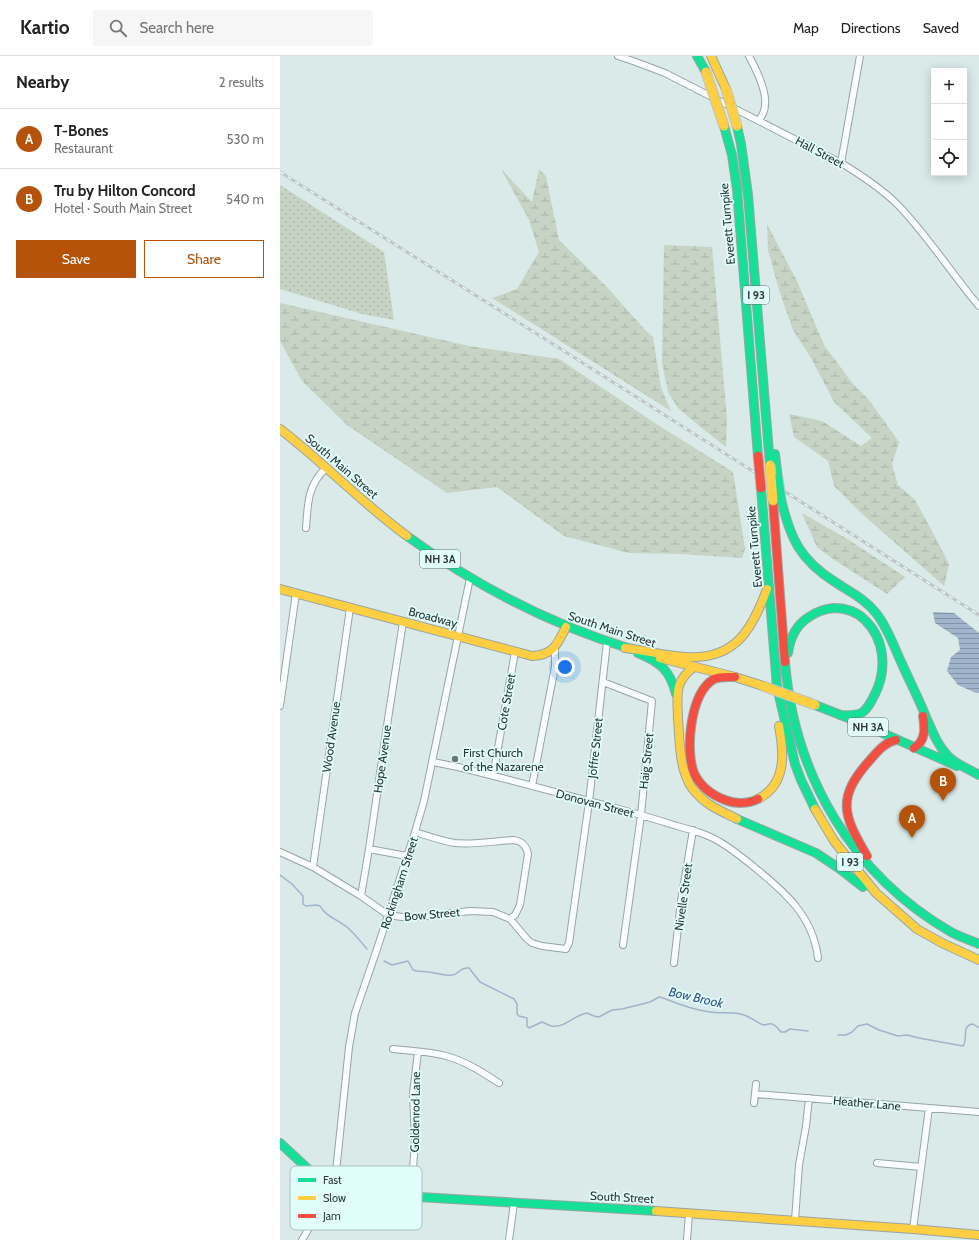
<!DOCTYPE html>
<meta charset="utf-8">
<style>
body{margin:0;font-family:Cabin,sans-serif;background:#f6f6f6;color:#222}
.controls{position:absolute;right:12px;top:12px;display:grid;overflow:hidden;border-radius:0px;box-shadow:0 2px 10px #0003}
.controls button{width:36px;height:36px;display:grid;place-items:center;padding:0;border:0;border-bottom:1px solid #e0e0e0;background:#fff;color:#222;font:20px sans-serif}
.you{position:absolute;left:285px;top:611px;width:14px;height:14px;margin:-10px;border:3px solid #fff;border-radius:50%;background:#1a73e8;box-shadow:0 0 0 6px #1a73e833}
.badge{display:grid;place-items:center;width:26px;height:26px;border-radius:50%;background:#b45309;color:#fff;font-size:13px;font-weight:700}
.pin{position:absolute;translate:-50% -33px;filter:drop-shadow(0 1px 2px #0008)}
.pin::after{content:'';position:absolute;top:21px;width:14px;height:12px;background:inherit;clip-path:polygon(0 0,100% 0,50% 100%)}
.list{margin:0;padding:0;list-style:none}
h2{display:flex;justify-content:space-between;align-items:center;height:52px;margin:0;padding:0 16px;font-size:17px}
h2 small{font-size:13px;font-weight:400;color:#767676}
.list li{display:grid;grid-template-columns:26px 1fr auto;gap:12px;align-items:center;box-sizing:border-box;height:60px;padding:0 16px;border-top:1px solid #e0e0e0}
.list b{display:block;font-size:15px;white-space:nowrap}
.list p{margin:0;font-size:13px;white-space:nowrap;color:#767676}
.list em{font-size:13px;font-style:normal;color:#767676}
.actions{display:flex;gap:8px;padding:12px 16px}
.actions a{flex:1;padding:9px 0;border:1px solid #b45309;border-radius:0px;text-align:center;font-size:14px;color:#b45309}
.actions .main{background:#b45309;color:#fff}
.icon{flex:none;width:22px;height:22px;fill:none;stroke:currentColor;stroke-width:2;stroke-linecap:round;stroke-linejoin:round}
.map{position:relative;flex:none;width:699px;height:1184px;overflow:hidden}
header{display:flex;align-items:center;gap:24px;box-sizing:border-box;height:56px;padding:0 20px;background:#fff;border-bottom:1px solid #e0e0e0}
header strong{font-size:19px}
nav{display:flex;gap:22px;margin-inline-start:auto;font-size:14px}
.search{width:280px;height:36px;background:#f6f6f6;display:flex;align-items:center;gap:10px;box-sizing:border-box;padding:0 14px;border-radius:0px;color:#767676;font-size:15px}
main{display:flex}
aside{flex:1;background:#fff}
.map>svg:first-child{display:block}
</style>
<header>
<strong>Kartio</strong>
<div class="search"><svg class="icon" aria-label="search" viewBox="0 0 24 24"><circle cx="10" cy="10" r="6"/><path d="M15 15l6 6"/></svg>Search here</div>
<nav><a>Map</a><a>Directions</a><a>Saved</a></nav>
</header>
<main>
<aside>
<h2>Nearby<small>2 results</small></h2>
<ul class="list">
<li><span class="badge">A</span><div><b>T-Bones</b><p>Restaurant</p></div><em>530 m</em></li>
<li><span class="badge">B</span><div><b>Tru by Hilton Concord</b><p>Hotel · South Main Street</p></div><em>540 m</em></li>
</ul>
<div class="actions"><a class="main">Save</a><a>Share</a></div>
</aside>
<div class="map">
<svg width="699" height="1184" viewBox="0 0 699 1184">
<defs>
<pattern id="grass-dots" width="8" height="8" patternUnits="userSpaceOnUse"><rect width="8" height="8" fill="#c6d3c5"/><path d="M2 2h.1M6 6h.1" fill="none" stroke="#aab6aa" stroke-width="1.8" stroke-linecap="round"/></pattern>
<pattern id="wetland-marsh" width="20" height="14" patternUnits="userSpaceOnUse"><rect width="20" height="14" fill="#c6d3c5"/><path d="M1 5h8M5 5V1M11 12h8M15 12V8" fill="none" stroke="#aab6aa"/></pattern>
<pattern id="water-rules" width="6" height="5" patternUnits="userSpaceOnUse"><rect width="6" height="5" fill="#a0b4cb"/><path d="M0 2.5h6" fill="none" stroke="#8393a6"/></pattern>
</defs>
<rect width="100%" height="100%" fill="#d9eae8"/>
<path fill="url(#grass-dots)" d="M 0,129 L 104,196 L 114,264 L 82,258 L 0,233 Z"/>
<path fill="url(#wetland-marsh)" d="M 221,113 L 252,146 L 259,113 L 266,120 L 279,184 L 327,231 L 366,275 L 373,281 L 381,332 L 391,355 L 212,242 L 237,233 L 259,196 L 249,164 Z
M 487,168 L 517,225 L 544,289 L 573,328 L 589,344 L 619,386 L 612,408 L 618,429 L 635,444 L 652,475 L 669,508 L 664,530 L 580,456 L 554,430 L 548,405 L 514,381 L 509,358 L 542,365 L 581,390 L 592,382 L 554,346 L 531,302 L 513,274 L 500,237 L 488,194 Z
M 384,189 L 432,191 L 447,363 L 446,391 L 418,369 L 398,352 L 388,336 L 382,307 Z
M 0,247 L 189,290 L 279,303 L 378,369 L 453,416 L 465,493 L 462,502 L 400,498 L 349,497 L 284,480 L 217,431 L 167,437 L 67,369 L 22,325 L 0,285 Z
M 522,457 L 569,484 L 625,521 L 607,538 L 553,503 L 537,491 Z"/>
<path fill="url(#water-rules)" d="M 653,556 L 674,557 L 699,577 L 699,637 L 696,637 L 678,629 L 667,615 L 671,601 L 680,594 L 678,582 L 655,567 Z"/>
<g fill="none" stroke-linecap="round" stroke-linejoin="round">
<path stroke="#a0b4cb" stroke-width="1.5" d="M 0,819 L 12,828 L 23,840 L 23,848 L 26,850 L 37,849 L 40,850 C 46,861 59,864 68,872 C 75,878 81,886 87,893
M 104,905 L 112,909 L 128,905 L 133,914 C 138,916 143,915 149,916 C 156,917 164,920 172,919 C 179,919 179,911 189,912 L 200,926 L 234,943 L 237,948 L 237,958 L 239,960 L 247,962 L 247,970 L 249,972 L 262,966 C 265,967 268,969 271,970 C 286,972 294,959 307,957 L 314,960 L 319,961 L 332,954 L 342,953 L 370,946 L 379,941 L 383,942 C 398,948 414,954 430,956 C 441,958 454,955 464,959 C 470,961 480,968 483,969 C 487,969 489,967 492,968 C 496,969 498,973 501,976 L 505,976 L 510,973 L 528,975
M 558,979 L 566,979 L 572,976 L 578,970 L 587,968 L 599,974 L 618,980 L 627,979 L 639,982 L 683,990 C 689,983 680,970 693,968 L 699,972"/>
<g stroke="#98a5a3" stroke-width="8">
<path id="street" d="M 338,0 L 353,5 L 385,17 L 561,107 C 581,119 601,132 618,149 C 648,180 671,217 699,250
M 469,0 C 476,13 487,35 485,49 C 485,55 482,60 479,64
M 561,107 L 580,0
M 26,472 C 28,448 27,430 46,412
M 323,626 L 372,645 L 361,759 L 343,889
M 0,650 L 16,537
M 153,706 L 178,711 C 232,724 285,739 339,753 C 358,758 378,764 397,770 C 412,774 427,778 440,786 C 452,793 463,802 474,811 C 505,836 533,860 538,902
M 213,720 L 235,596
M 252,730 L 275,611 L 275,592
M 135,776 C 148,780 162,785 175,787 C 194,789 214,785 233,784 C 242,785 246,789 248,798 L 240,849 L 235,859 L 230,863
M 89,793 L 127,800
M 0,796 L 33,811 L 81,840 L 108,859 L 122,861 L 139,861 L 190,855 L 213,856 L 230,863 L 247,883 L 252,887 L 262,890 L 286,893 L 289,887 L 309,746 L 327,586
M 33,811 L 70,552
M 81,840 L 89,793 L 108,663 L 123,566
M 394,907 L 401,845 L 413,774
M 113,993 C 130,995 149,995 166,1000 C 185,1005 202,1016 219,1027
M 475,1038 L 699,1056
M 474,1047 L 476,1028
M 597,1107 L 641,1111
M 131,1140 L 135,1085 L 133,1037 L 138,996
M 515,1164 L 519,1109 L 526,1070 L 529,1042
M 633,1173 L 649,1052
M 22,1184 L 49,1137 L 52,1132 L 56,1116 L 69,991 L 75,957 L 97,893 L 135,776 L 144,745 L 190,522
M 229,1184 L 234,1147
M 407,1184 L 409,1157"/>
</g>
<g stroke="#98a5a3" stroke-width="10">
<path id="fast" d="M 417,0 L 426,16
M 444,70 L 452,99 L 457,133 L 478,400
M 457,70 L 461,88 L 468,139 L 490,409
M 495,398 L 498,423
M 481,432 L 497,631 L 515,708 L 521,724 L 535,753
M 501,443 C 510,482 520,504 555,526 C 570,536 585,543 596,557 C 608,572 614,591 622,608 C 630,626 639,643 646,661 C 652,674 657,689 668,700 C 677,709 689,713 699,719
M 127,480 C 196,530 269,568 351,593
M 358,597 C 380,606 390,614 396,638
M 508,597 C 510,582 516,569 529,561 C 537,555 545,553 554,552 C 566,552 577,556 585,564 C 605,583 607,614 595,638 C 585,658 583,660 560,659
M 505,606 C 514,719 572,819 671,876 C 680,881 690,884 699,888
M 535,649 L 571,663 L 677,710
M 457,763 L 536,797 L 560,813 L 583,831
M 0,1087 L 41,1125 L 52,1132 L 71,1137 L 376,1155"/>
</g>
<g stroke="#98a5a3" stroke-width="10">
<path id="slow" d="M 431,0 L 446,33
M 0,373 C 44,407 82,447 127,480
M 0,533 L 252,600 C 273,599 277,589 286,571
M 345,592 C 365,594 385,600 406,601 C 455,604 472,574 487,533
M 380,602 L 455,621 L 483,630
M 414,611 C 407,616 402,621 399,630 C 396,641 398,652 398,663 C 400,686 399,713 412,732 C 425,749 439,754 457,763
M 478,743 C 507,728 504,697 499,670
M 535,753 L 554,785 L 596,837 L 637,873 L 662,887 L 699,904
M 376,1155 L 633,1173 L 699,1179"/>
</g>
<g stroke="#98a5a3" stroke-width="10">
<path id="jam" d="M 493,445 L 505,606
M 455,621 C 448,621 441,620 434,623 C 410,637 405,694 414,717 C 420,730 432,739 445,744 C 455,748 468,748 478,743
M 634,692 C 646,685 645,672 643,660
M 587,800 C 563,759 556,742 590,704 C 597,696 605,686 616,684"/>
</g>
<use href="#street" stroke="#f9fcfc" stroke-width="6"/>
<use href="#fast" stroke="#16e098" stroke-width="8"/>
<use href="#slow" stroke="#ffcf43" stroke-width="8"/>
<use href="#jam" stroke="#f24e42" stroke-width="8"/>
<g stroke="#c0c4c3" stroke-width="3">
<path id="rail" d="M 0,116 L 273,288 L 699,559"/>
</g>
<use href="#rail" stroke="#e0fdfb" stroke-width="1.5" stroke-dasharray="4.5" stroke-linecap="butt"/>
<g stroke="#bcc5c4" stroke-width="11" stroke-linecap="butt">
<path id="fast-bridge" d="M 498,423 L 501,443"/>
</g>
<g stroke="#bcc5c4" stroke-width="11" stroke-linecap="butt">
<path id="slow-bridge" d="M 426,16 L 444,70
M 446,33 L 457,70
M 490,409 L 493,445
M 483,630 L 535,649"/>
</g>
<g stroke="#bcc5c4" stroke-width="11" stroke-linecap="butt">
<path id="jam-bridge" d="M 478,400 L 481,432"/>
</g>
<use href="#fast-bridge" stroke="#16e098" stroke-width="9"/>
<use href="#slow-bridge" stroke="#ffcf43" stroke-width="9"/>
<use href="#jam-bridge" stroke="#f24e42" stroke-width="9"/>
</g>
<circle fill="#697675" stroke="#e0fdfb" stroke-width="1.5" cx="175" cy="703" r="4"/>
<g text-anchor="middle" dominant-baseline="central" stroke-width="3.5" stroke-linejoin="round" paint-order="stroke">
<g fill="#e0fdfb" stroke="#637372" stroke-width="1">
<rect x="463" y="230" width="26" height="18" rx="3"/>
<rect x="140" y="494" width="40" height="18" rx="3"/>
<rect x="568" y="662" width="40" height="18" rx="3"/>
<rect x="557" y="797" width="26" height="18" rx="3"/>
</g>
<g font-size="11" font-weight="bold" fill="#2d3837">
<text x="476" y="239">I 93</text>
<text x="160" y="503">NH 3A</text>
<text x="588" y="671">NH 3A</text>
<text x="570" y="806">I 93</text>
</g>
<g font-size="12" fill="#2d3837" stroke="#e0fdfb">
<text transform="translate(540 96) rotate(28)">Hall Street</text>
<text transform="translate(447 168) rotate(-95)">Everett Turnpike</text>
<text transform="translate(62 410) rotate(41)">South Main Street</text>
<text transform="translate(474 491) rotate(-95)">Everett Turnpike</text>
<text transform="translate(153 561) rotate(15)">Broadway</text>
<text transform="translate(332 573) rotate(18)">South Main Street</text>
<text transform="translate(226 646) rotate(-80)">Cote Street</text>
<text transform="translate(51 681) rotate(-82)">Wood Avenue</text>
<text transform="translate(315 692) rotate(-84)">Joffre Street</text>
<text transform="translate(102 703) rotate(-82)">Hope Avenue</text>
<text transform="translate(366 705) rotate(-84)">Haig Street</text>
<text transform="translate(315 747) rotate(15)">Donovan Street</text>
<text transform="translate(119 827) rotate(-72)">Rockingham Street</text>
<text transform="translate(403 841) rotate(-82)">Nivelle Street</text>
<text transform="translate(152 858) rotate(-5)">Bow Street</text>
<text transform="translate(587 1047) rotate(5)">Heather Lane</text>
<text transform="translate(135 1056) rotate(-89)">Goldenrod Lane</text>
<text transform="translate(342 1141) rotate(3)">South Street</text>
</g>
<g font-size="12" fill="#2d3837" stroke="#e0fdfb" text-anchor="start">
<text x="183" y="696">First Church<tspan x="183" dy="14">of the Nazarene</tspan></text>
</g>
<g font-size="13" font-style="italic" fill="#385685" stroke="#e0fdfb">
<text transform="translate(416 941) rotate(13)">Bow Brook</text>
</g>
</g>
<rect x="10" y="1110" width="132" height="64" rx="6" fill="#e0fdfb" stroke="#aac2c0" stroke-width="1"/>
<rect x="18" y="1122" width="18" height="4" fill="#16e098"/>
<rect x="18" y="1140" width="18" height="4" fill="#ffcf43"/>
<rect x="18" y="1158" width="18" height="4" fill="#f24e42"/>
<g font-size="11" fill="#2d3837">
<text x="43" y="1128">Fast</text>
<text x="43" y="1146">Slow</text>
<text x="43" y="1164">Jam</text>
</g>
</svg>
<div class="controls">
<button>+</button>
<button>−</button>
<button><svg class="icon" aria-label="locate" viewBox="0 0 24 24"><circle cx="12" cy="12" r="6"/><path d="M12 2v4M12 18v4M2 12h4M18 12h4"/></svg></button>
</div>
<div class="you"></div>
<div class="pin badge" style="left:632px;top:782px">A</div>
<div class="pin badge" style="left:663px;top:745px">B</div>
</div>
</main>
